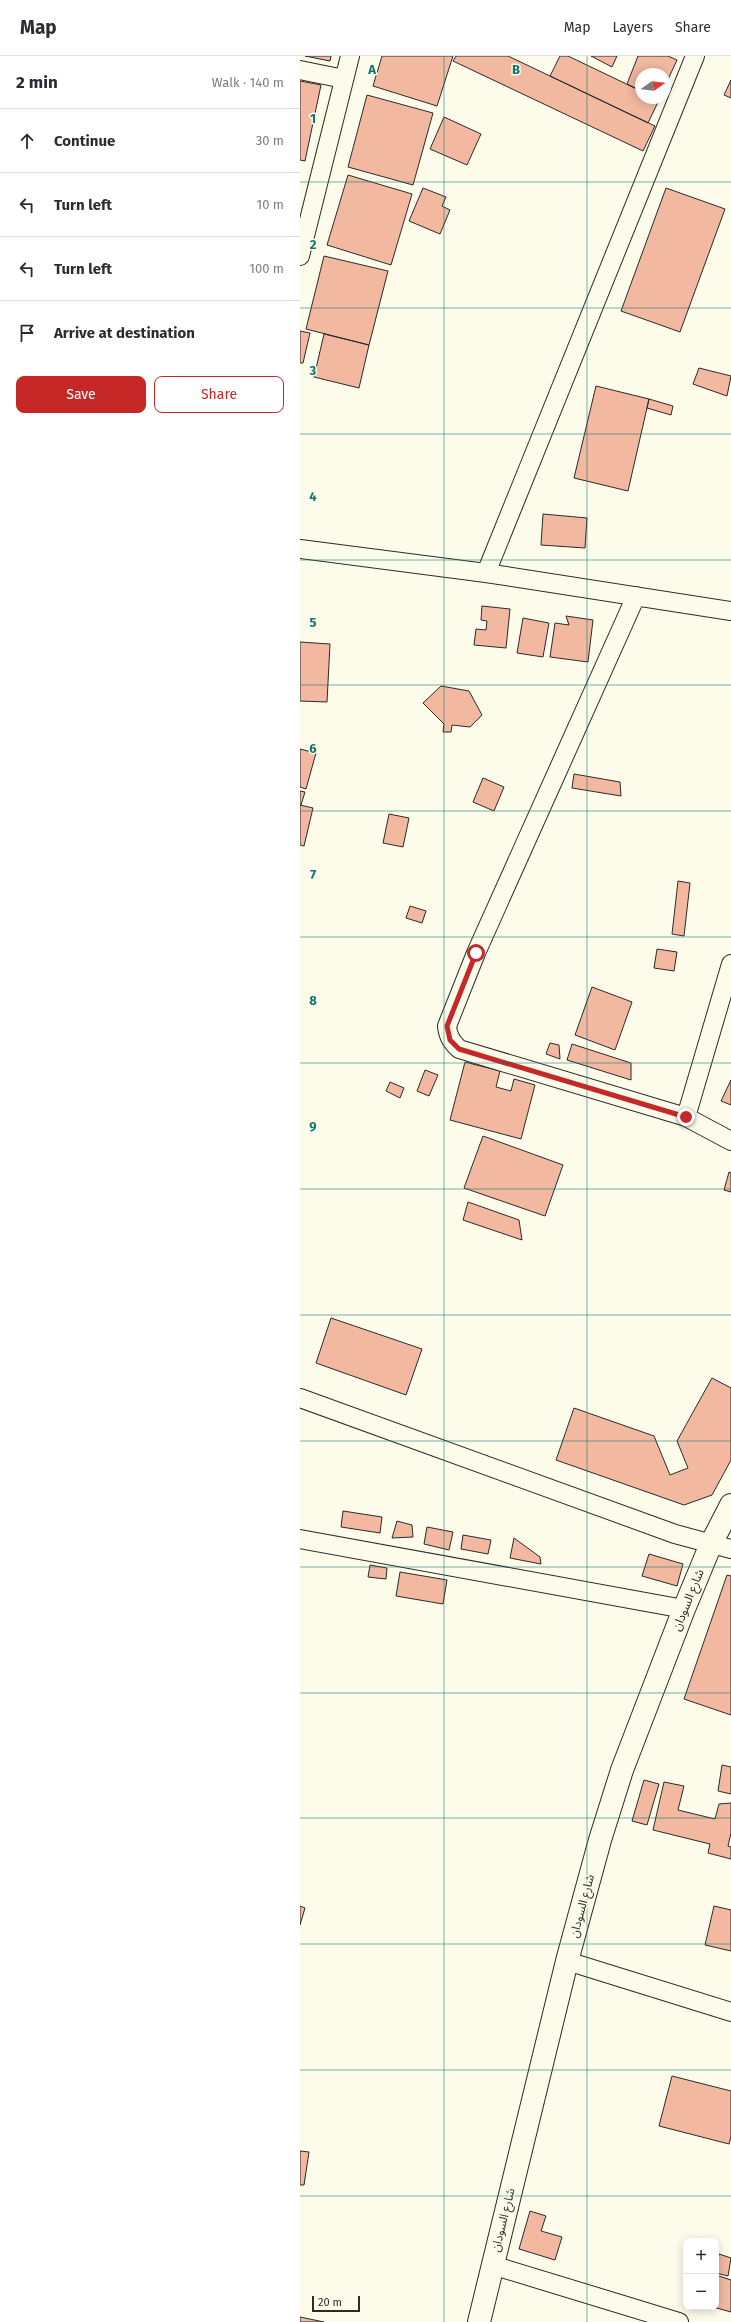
<!DOCTYPE html>
<meta charset="utf-8">
<style>
body{margin:0;font-family:"Fira Sans","Noto Sans Arabic",sans-serif;background:#f7f7f7;color:#2b2b33}
.controls{position:absolute;right:12px;bottom:12px;display:grid;overflow:hidden;border-radius:8px;box-shadow:0 2px 10px #0003}
.controls button{width:36px;height:36px;display:grid;place-items:center;padding:0;border:0;border-bottom:1px solid #e1e1e2;background:#fff;color:#2b2b33;font:20px sans-serif}
.compass{position:absolute;left:335px;top:12px;width:36px;height:36px;border-radius:50%;background:#fff;box-shadow:0 2px 10px #0003;rotate:76deg}
.scale{position:absolute;left:12px;bottom:10px;width:48px;box-sizing:border-box;padding-left:4px;border:2px solid #2b2b2b;border-top:0;font-size:11px;line-height:14px;white-space:nowrap;color:#2b2b2b;-webkit-text-stroke:3px #fdfbea;paint-order:stroke}
.stop{position:absolute;width:12px;height:12px;margin:-9px;border:3px solid #c62828;border-radius:50%;background:#fff}
.stop.end{background:#c62828;border-color:#fff;box-shadow:0 1px 4px #0008}
.list{margin:0;padding:0;list-style:none}
h2{display:flex;justify-content:space-between;align-items:center;height:52px;margin:0;padding:0 16px;font-size:17px}
h2 small{font-size:13px;font-weight:400;color:#7c7c81}
.list li{display:grid;grid-template-columns:26px 1fr auto;gap:12px;align-items:center;box-sizing:border-box;height:64px;padding:0 16px;border-top:1px solid #e1e1e2}
.list b{display:block;font-size:15px;white-space:nowrap}
.list em{font-size:13px;font-style:normal;color:#7c7c81}
.actions{display:flex;gap:8px;padding:12px 16px}
.actions a{flex:1;padding:9px 0;border:1px solid #c62828;border-radius:8px;text-align:center;font-size:14px;color:#c62828}
.actions .main{background:#c62828;color:#fff}
.icon{flex:none;width:22px;height:22px;fill:none;stroke:currentColor;stroke-width:2;stroke-linecap:round;stroke-linejoin:round}
.map{position:relative;flex:none;width:431px;height:2266px;overflow:hidden}
header{display:flex;align-items:center;gap:24px;box-sizing:border-box;height:56px;padding:0 20px;background:#fff;border-bottom:1px solid #e1e1e2}
header strong{font-size:19px}
nav{display:flex;gap:22px;margin-inline-start:auto;font-size:14px}
main{display:flex}
aside{flex:1;background:#fff}
.map>svg:first-child{display:block}
</style>
<header>
<strong>Map</strong>
<nav><a>Map</a><a>Layers</a><a>Share</a></nav>
</header>
<main>
<aside>
<h2>2 min<small>Walk · 140 m</small></h2>
<ul class="list">
<li><svg class="icon" aria-label="ahead" viewBox="0 0 24 24"><path d="M12 20V5M6 11l6-6 6 6"/></svg><div><b>Continue</b></div><em>30 m</em></li>
<li><svg class="icon" aria-label="left" viewBox="0 0 24 24"><path d="M17 20v-9H6M10 6l-5 5 5 5"/></svg><div><b>Turn left</b></div><em>10 m</em></li>
<li><svg class="icon" aria-label="left" viewBox="0 0 24 24"><path d="M17 20v-9H6M10 6l-5 5 5 5"/></svg><div><b>Turn left</b></div><em>100 m</em></li>
<li><svg class="icon" aria-label="arrive" viewBox="0 0 24 24"><path d="M6 21V4h12l-3 4 3 4H6"/></svg><div><b>Arrive at destination</b></div></li>
</ul>
<div class="actions"><a class="main">Save</a><a>Share</a></div>
</aside>
<div class="map">
<svg width="431" height="2266" viewBox="0 0 431 2266">
<rect width="100%" height="100%" fill="#fdfbea"/>
<path fill="#f2b8a0" stroke="#2b2b2b" d="M 5,0 L 31,0 L 30,5 Z
M 82,0 L 153,0 L 137,50 L 73,30 Z
M 156,0 L 208,0 L 355,70 L 343,95 L 153,5 Z
M 260,0 L 268,0 L 341,35 L 341,42 L 355,42 L 359,44 L 348,67 L 250,20 Z
M 291,0 L 317,0 L 312,11 Z
M 338,0 L 368,0 L 377,4 L 365,30 L 365,18 L 341,18 L 341,35 L 327,28 Z
M 431,24 L 431,42 L 424,39 Z
M 0,25 L 21,29 L 5,105 L 0,104 Z
M 67,39 L 133,57 L 113,129 L 48,111 Z
M 144,61 L 181,78 L 167,109 L 130,93 Z
M 48,119 L 112,138 L 91,209 L 27,189 Z
M 123,132 L 146,141 L 142,150 L 150,154 L 140,178 L 109,165 Z
M 366,132 L 425,153 L 380,276 L 321,255 Z
M 24,200 L 88,215 L 69,289 L 6,273 Z
M 0,275 L 10,277 L 3,307 L 0,307 Z
M 24,278 L 69,289 L 59,332 L 14,321 Z
M 399,312 L 431,320 L 427,340 L 393,328 Z
M 296,330 L 349,343 L 328,435 L 274,422 Z
M 349,343 L 373,350 L 371,359 L 347,352 Z
M 243,458 L 287,462 L 285,492 L 241,489 Z
M 182,550 L 210,553 L 206,592 L 174,589 L 176,573 L 186,574 L 187,565 L 181,564 Z
M 266,560 L 293,564 L 288,606 L 250,601 L 255,567 L 269,569 Z
M 223,562 L 249,567 L 243,601 L 217,597 Z
M 0,586 L 30,588 L 27,646 L 0,645 Z
M 141,630 L 169,635 L 182,659 L 170,671 L 152,669 L 151,676 L 143,676 L 144,668 L 123,647 Z
M 0,693 L 16,697 L 6,733 L 0,731 Z
M 274,718 L 320,726 L 321,740 L 272,732 Z
M 183,722 L 204,731 L 194,755 L 173,746 Z
M 0,735 L 5,736 L 1,749 L 0,749 Z
M 0,749 L 13,752 L 4,790 L 0,789 Z
M 89,758 L 109,762 L 103,791 L 83,787 Z
M 378,825 L 390,827 L 384,880 L 372,878 Z
M 110,850 L 126,855 L 122,867 L 106,862 Z
M 357,893 L 377,896 L 374,915 L 354,912 Z
M 292,931 L 332,946 L 315,994 L 275,979 Z
M 250,987 L 259,989 L 260,1003 L 246,998 Z
M 272,988 L 331,1007 L 331,1024 L 267,1004 Z
M 165,1006 L 200,1015 L 196,1031 L 211,1035 L 214,1023 L 235,1029 L 221,1083 L 150,1064 Z
M 125,1014 L 138,1019 L 129,1040 L 117,1035 Z
M 431,1024 L 431,1049 L 421,1045 Z
M 90,1026 L 104,1032 L 100,1042 L 86,1035 Z
M 183,1080 L 263,1109 L 245,1160 L 164,1132 Z
M 429,1116 L 431,1117 L 431,1136 L 424,1134 Z
M 168,1146 L 219,1164 L 222,1184 L 163,1164 Z
M 31,1262 L 122,1293 L 106,1339 L 16,1307 Z
M 412,1322 L 431,1332 L 431,1404 L 412,1439 L 384,1449 L 256,1404 L 274,1352 L 354,1380 L 370,1419 L 388,1412 L 377,1385 Z
M 43,1455 L 82,1461 L 80,1477 L 41,1471 Z
M 97,1465 L 112,1469 L 113,1481 L 92,1482 Z
M 127,1471 L 153,1476 L 149,1494 L 124,1488 Z
M 163,1479 L 191,1484 L 188,1498 L 161,1493 Z
M 214,1482 L 240,1501 L 241,1508 L 210,1502 Z
M 349,1498 L 383,1508 L 377,1530 L 342,1520 Z
M 70,1509 L 87,1512 L 86,1523 L 68,1521 Z
M 100,1516 L 147,1524 L 143,1548 L 96,1540 Z
M 427,1519 L 431,1520 L 431,1659 L 384,1643 Z
M 422,1709 L 431,1711 L 431,1738 L 418,1735 Z
M 344,1724 L 359,1728 L 347,1769 L 332,1765 Z
M 364,1726 L 384,1730 L 378,1754 L 415,1763 L 419,1748 L 431,1747 L 431,1777 L 428,1790 L 431,1791 L 431,1803 L 408,1797 L 410,1788 L 353,1774 Z
M 0,1850 L 5,1852 L 0,1869 Z
M 414,1850 L 431,1854 L 431,1895 L 405,1889 Z
M 372,2020 L 431,2035 L 431,2080 L 429,2088 L 359,2070 Z
M 0,2095 L 9,2096 L 4,2129 L 0,2129 Z
M 230,2155 L 246,2160 L 241,2175 L 262,2181 L 255,2204 L 219,2193 Z
M 419,2198 L 431,2202 L 428,2220 L 416,2217 Z
M 416,2219 L 431,2224 L 431,2256 L 413,2251 L 416,2251 Z
M 0,2261 L 24,2266 L 0,2266 Z"/>
<g fill="none" stroke-linecap="round" stroke-linejoin="round">
<g stroke="#2b2b2b" stroke-width="20">
<path id="minor" d="M 0,14 L 44,23
M 0,200 L 50,0
M 0,493 L 186,517 L 431,555
M 186,517 L 395,0
M 336,540 L 176,897 L 147,970 C 148,981 152,986 159,993 L 386,1061 L 431,1085
M 386,1061 L 431,908
M 0,1342 L 375,1478 L 431,1493
M 0,1483 L 384,1553
M 267,1905 L 431,1956
M 192,2209 L 379,2266"/>
</g>
<g stroke="#2b2b2b" stroke-width="24">
<path id="major" d="M 179,2266 L 267,1905 L 300,1784 L 322,1714 L 384,1553 L 411,1488 L 431,1449"/>
</g>
<use href="#minor" stroke="#fdfbea" stroke-width="18"/>
<use href="#major" stroke="#fdfbea" stroke-width="22"/>
</g>
<g fill="none" stroke-linecap="round" stroke-linejoin="round">
<path stroke="#c62828" stroke-width="5" d="M 176,897 L 147,970 L 150,984 L 159,993 L 386,1061"/>
</g>
<path fill="none" stroke="#0f766e" stroke-width="1" stroke-opacity="0.55" d="M 144,0 L 144,2266M 287,0 L 287,2266M 0,126 L 431,126M 0,252 L 431,252M 0,378 L 431,378M 0,504 L 431,504M 0,629 L 431,629M 0,755 L 431,755M 0,881 L 431,881M 0,1007 L 431,1007M 0,1133 L 431,1133M 0,1259 L 431,1259M 0,1385 L 431,1385M 0,1511 L 431,1511M 0,1637 L 431,1637M 0,1762 L 431,1762M 0,1888 L 431,1888M 0,2014 L 431,2014M 0,2140 L 431,2140"/>
<g text-anchor="middle" dominant-baseline="central" stroke-width="3" stroke-linejoin="round" paint-order="stroke">
<g font-size="12" fill="#2b2b2b" stroke="#fdfbea">
<text transform="translate(388 1544) rotate(-68)">شارع السودان</text>
<text transform="translate(282 1850) rotate(-75)">شارع السودان</text>
<text transform="translate(203 2164) rotate(-76)">شارع السودان</text>
</g>
</g>
<g font-size="13" text-anchor="middle" font-weight="bold" fill="#0f766e" stroke="#fdfbea" stroke-width="3" stroke-linejoin="round" paint-order="stroke">
<text x="72" y="18">A</text>
<text x="216" y="18">B</text>
<text x="13" y="67">1</text>
<text x="13" y="193">2</text>
<text x="13" y="319">3</text>
<text x="13" y="445">4</text>
<text x="13" y="571">5</text>
<text x="13" y="697">6</text>
<text x="13" y="823">7</text>
<text x="13" y="949">8</text>
<text x="13" y="1075">9</text>
</g>
</svg>
<div class="controls">
<button>+</button>
<button>−</button>
</div>
<svg class="compass" viewBox="-18 -18 36 36"><path d="M0-13l5 13h-10z" fill="#e53935"/><path d="M0 13l5-13h-10z" fill="#7c7c81"/></svg>
<div class="scale">20 m</div>
<div class="stop" style="left:176px;top:897px"></div>
<div class="stop end" style="left:386px;top:1061px"></div>
</div>
</main>
